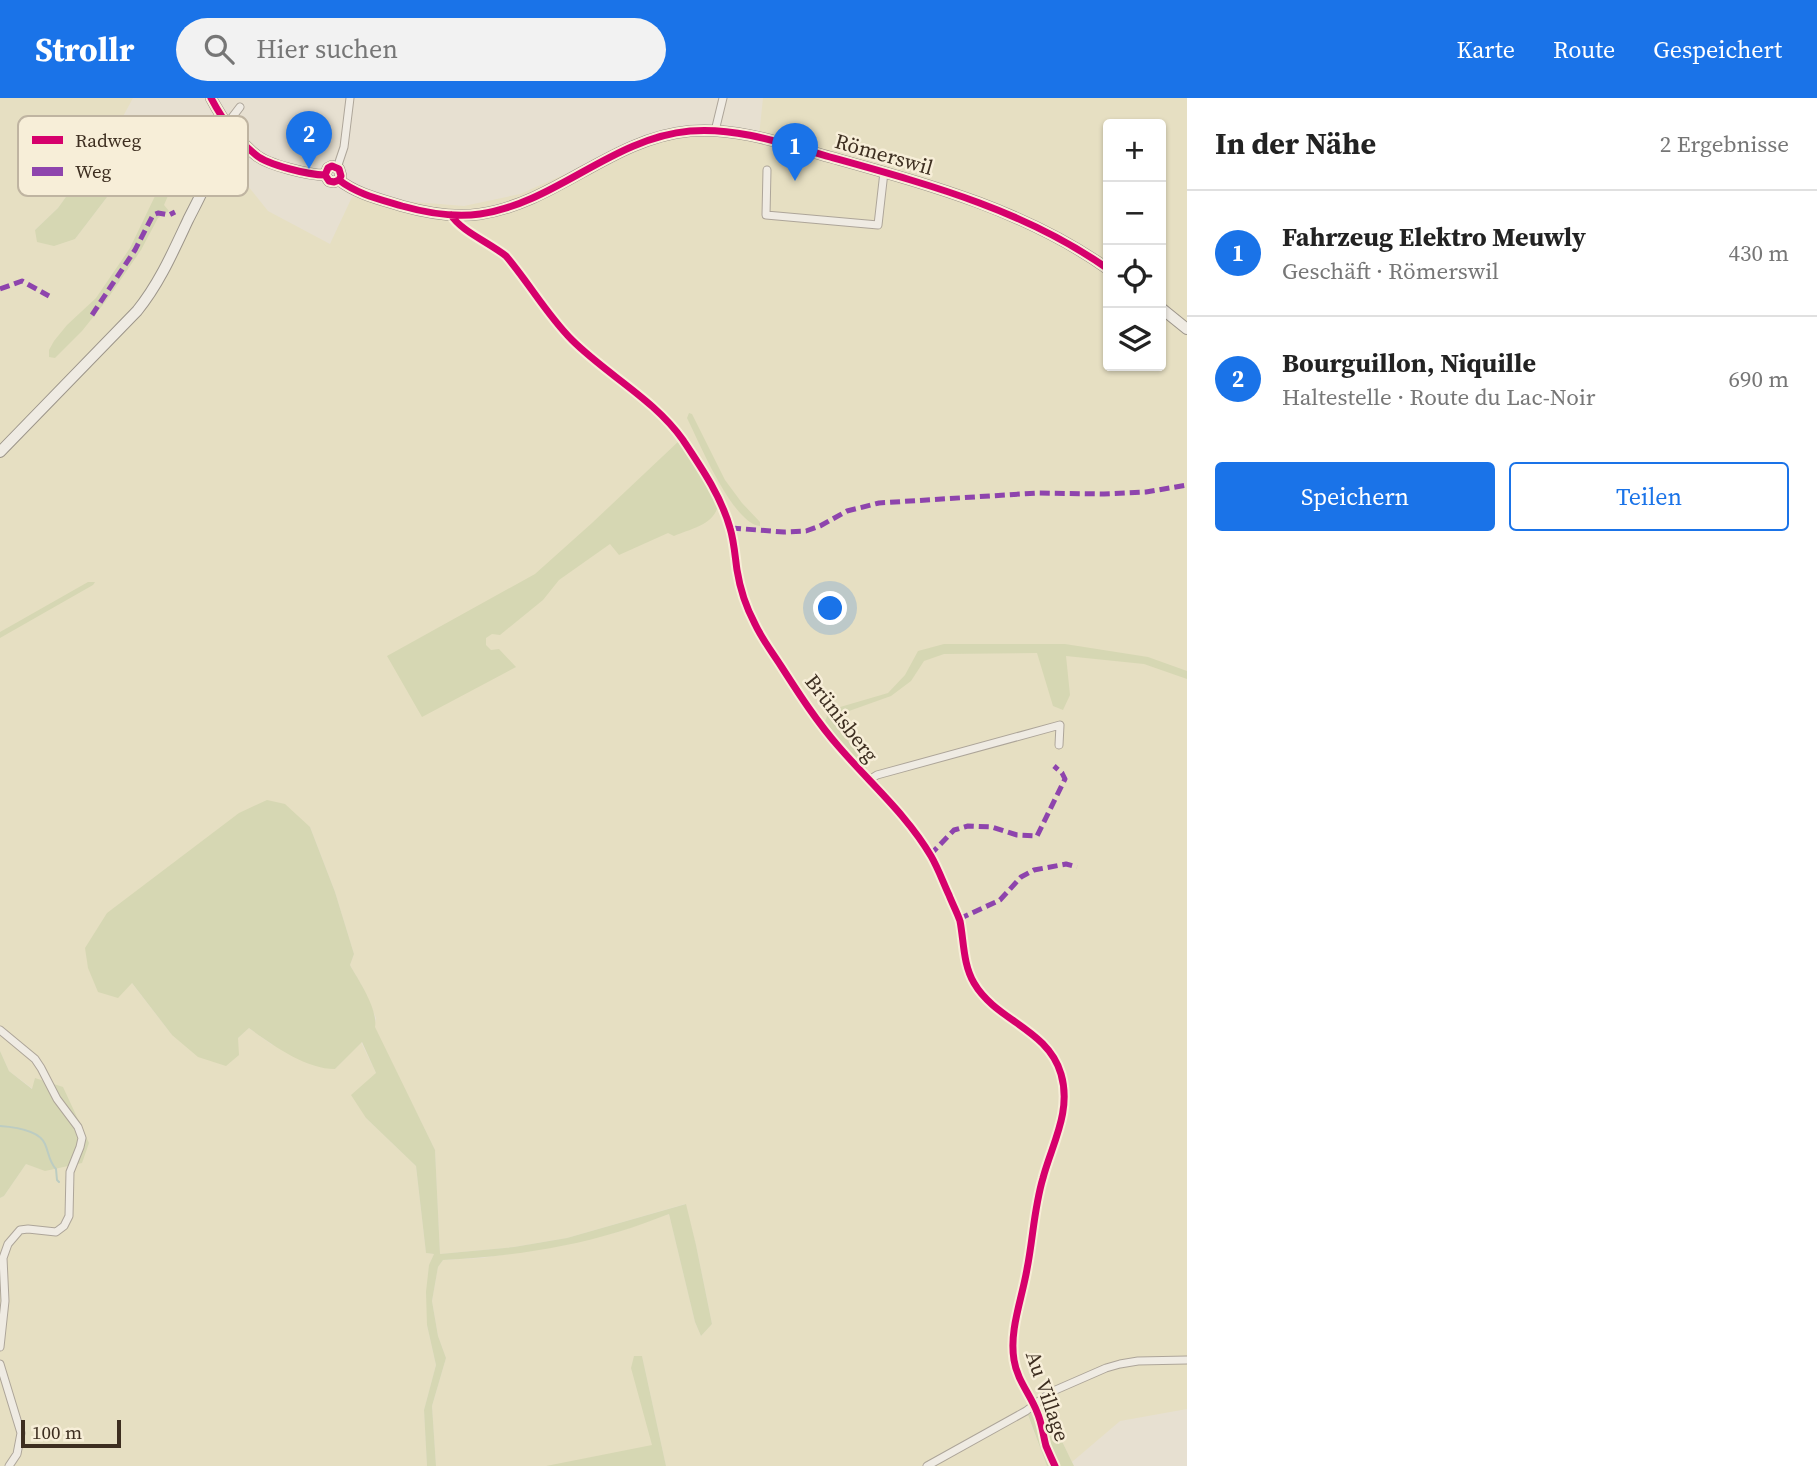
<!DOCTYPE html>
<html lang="de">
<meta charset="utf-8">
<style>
body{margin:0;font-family:"Source Serif 4",serif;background:#f2f2f2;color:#222}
.controls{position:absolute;right:21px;top:21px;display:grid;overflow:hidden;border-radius:7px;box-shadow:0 2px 5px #0004}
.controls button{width:63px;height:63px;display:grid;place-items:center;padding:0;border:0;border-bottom:2px solid #e0e0e0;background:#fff;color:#222;font:35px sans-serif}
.scale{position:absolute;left:21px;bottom:18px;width:100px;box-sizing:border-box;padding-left:7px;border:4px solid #3d2e20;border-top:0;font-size:19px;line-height:24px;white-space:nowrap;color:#3d2e20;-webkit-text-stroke:5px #f7eed8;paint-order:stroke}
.you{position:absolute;left:831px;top:511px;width:24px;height:24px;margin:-18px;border:5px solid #fff;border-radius:50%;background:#1a73e8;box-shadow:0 0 0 10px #1a73e833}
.badge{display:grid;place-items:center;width:46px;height:46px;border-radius:50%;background:#1a73e8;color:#fff;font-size:23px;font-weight:700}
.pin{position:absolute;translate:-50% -58px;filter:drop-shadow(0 2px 4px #0008)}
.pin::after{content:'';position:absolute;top:37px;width:24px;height:21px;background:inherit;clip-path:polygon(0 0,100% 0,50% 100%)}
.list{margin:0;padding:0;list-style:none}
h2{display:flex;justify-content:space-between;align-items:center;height:91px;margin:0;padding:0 28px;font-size:30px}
h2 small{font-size:23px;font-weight:400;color:#767676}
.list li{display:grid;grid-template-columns:46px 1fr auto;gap:21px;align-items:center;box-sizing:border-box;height:126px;padding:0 28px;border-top:2px solid #e0e0e0}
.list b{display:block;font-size:26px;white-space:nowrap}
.list p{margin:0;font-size:23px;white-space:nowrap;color:#767676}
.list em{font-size:23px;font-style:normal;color:#767676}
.actions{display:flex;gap:14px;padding:21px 28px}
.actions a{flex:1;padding:16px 0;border:2px solid #1a73e8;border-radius:7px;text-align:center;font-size:24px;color:#1a73e8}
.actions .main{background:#1a73e8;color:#fff}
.icon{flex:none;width:38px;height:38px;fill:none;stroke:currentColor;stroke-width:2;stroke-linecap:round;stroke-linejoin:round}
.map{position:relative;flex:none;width:1187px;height:1368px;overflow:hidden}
header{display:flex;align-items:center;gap:42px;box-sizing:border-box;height:98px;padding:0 35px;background:#1a73e8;color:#fff}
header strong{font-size:33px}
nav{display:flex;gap:38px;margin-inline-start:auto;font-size:24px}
.search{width:490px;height:63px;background:#f2f2f2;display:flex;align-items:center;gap:18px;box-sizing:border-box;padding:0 24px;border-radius:38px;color:#767676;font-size:26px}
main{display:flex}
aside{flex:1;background:#fff}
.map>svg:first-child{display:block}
</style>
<header>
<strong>Strollr</strong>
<div class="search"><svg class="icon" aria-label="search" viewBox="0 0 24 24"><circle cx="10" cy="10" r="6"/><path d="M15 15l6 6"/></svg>Hier suchen</div>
<nav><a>Karte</a><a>Route</a><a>Gespeichert</a></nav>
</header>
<main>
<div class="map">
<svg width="1187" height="1368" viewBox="0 0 1187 1368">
<rect width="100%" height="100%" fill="#e7e0d1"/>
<path fill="#e6dfc2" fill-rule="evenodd" d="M 0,0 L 133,0 L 108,46 L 83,75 L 58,110 L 35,132 L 75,141 L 117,86 L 129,75 L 135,63 L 153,72 L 186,26 L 223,57 L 268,113 L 330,146 L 352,99 L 464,108 L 520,96 L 670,30 L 727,31 L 759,38 L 763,0 L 1187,0 L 1187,1311 L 1120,1323 L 1072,1364 L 1044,1306 L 1028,1318 L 1047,1368 L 666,1368 L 642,1258 L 634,1258 L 658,1368 L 436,1368 L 432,1308 L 446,1260 L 438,1238 L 432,1203 L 438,1169 L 443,1162 L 482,1160 L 560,1148 L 618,1134 L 669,1116 L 695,1224 L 701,1238 L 712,1226 L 696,1147 L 685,1106 L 567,1140 L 514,1149 L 440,1156 L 435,1052 L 374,929 L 376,920 L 362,888 L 350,867 L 354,856 L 335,794 L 310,729 L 131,884 L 172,937 L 238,940 L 249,930 L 271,946 L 335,971 L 361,944 L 376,975 L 366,1020 L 416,1068 L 426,1155 L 434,1156 L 429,1168 L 427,1227 L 436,1267 L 424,1312 L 427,1368 L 0,1368 L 0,1100 L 4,1098 L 26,1066 L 35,980 L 33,991 L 9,973 L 0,953 ZM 1108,26 L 1161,26 L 1161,268 L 1108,268 Z"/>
<path fill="#d6d7b3" d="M 216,18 L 219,23 C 209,43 223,62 191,64 L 190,67 L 185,68 L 179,72 L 164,107 L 169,113 L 158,120 L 141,152 L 106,203 L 82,233 L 55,260 L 49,259 L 49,252 L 54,243 L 67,227 L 96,200 L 130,150 L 169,69 L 182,57 L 208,37 L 207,30 L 213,24 L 211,20 Z
M 108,46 L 135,63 L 129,75 L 134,81 L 128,89 L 117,86 L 75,141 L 54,148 L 37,144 L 35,132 L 58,110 L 83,75 Z
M 689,315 L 692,316 L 725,382 L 742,405 L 760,424 L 760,428 C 733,426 699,344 687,320 Z
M 680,342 L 718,404 C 718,426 690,431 674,438 L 668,435 L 619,457 L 610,446 L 559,482 L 543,502 L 500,537 L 492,536 L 486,540 L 486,547 L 491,552 L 499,551 L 516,569 L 422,619 L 387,558 L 535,476 L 592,425 Z
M 88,484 L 95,484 L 93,487 L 0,540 L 0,534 Z
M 944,546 L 1065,546 L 1148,559 L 1187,573 L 1187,581 L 1144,566 L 1066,558 L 1070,597 L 1063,612 L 1053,608 L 1037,555 L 944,556 L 924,563 L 911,583 L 891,598 L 835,618 L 834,624 L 866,667 L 867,673 L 844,648 L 825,623 L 830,612 L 888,595 L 905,577 L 918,553 Z
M 267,702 L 285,706 L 310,729 L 335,794 L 354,856 L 350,867 C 359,883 378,911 375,929 L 435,1052 L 440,1156 L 514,1149 L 567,1140 L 686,1106 L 696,1147 L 712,1226 L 701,1238 L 695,1224 L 669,1116 C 652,1122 635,1129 618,1134 C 562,1151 502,1159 443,1162 L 438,1169 L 432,1203 L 438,1238 L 446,1260 L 432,1308 L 436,1368 L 427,1368 L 424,1312 L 436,1267 L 427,1227 L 426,1194 L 429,1167 L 434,1156 L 426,1155 L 416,1068 L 366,1020 L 351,997 L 376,975 L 362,944 L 335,971 C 306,971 272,947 249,930 L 238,940 L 239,957 L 226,968 L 198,959 L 172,937 L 132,885 L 118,900 L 98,894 L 88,870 L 85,850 L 107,815 L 239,715 Z
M 0,953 L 9,973 L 32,991 L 35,980 L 63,989 L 89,1045 L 82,1065 L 45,1073 L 26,1066 L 4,1098 L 0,1100 Z
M 634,1258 L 642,1258 L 666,1368 L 546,1368 L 652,1347 L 631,1270 Z
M 1044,1306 L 1072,1364 L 1074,1368 L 1047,1368 L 1028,1317 Z"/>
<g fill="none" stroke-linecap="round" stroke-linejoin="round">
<path stroke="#bcccc2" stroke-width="2" d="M 0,1028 C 14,1029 39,1032 45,1046 C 49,1055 49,1064 56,1071 L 57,1082 L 59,1084"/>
<g stroke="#ada599" stroke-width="9">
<path id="street" d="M 227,26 L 240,9
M 715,33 L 723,0
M 337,70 L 344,49 L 350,0
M 767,72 L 766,117 L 878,127 L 884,74
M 451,117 C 461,133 490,145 506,158 C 529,185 547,217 572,242 C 607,277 654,301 683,342 C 701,369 721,398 730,430 C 734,443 735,458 737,472 C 740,491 746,509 755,526 C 762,541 772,554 781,568 C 799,596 817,624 839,649 C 870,685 907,717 931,758 C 938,770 943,784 949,797 C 952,805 957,814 960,823 C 964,844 963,866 974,885 C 996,923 1048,931 1061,976 C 1072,1013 1052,1046 1043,1080 C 1034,1110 1033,1141 1027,1171 C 1022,1201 1009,1232 1014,1262 C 1017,1282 1030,1296 1037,1314 C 1042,1325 1043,1337 1046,1348 C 1049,1355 1052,1362 1055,1368
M 869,682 L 877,677 L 1060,627 L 1059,647
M 0,932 L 35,961 L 41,970 L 57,1001 L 78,1029 L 82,1040 L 80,1049 L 70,1074 L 69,1118 L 64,1128 L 56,1134 L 28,1131 L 20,1132 L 8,1146 L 3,1160 L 5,1203 L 0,1249
M 0,1266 L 21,1335 L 17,1356 L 9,1368
M 927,1368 L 1026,1313 L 1051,1294 L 1106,1270 L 1120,1266 L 1138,1263 L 1187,1262"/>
</g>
<g stroke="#9c958a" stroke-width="12">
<path id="secondary" d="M 211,0 C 222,21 237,42 256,57 C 268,67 309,77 325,77
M 339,82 L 341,78 L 339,71 L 332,68 L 328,70 L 325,77 L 329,83 L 334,84 L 339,82 C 357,96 379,101 402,108 C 427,115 453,120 480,116 C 556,105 612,40 690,33 C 738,29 784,46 830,59 C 927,86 1025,112 1108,171
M 1161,210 L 1187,231
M 0,354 L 137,213 C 159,186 173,154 188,122 C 196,106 205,90 211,73 C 217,58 218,39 227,26"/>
</g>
<use href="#street" stroke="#efebe3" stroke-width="7"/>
<use href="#secondary" stroke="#efebe3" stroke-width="10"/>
<path stroke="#8e44ad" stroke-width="5" stroke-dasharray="10 5" stroke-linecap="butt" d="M 0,191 L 22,183 L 49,198
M 92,217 L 135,152 L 153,117 L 158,115 L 169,117 L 175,114
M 731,430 L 784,434 L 806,433 L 820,428 L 847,413 L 879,405 L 1037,395 L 1104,396 L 1146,394 L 1187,387
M 930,757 L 954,732 L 968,728 L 992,729 L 1017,737 L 1037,738 L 1065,681 L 1062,675 L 1054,668
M 959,821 L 1000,802 L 1021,779 L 1034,772 L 1066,766 L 1077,769"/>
<g stroke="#f7eed8" stroke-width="11">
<path id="cycleway" d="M 211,0 C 222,21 237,42 256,57 C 268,67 309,77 325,77
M 339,82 L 341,78 L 339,71 L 332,68 L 328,70 L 325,77 L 329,83 L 334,84 L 339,82 C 357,96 379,101 402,108 C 427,115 453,120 480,116 C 556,105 612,40 690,33 C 738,29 784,46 830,59 C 927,86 1025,112 1108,171
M 451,117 C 461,133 490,145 506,158 C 529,185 547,217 572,242 C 607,277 654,301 683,342 C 701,369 721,398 730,430 C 734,443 735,458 737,472 C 740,491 746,509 755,526 C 762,541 772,554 781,568 C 799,596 817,624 839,649 C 870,685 907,717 931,758 C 938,770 943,784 949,797 C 952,805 957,814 960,823 C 964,844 963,866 974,885 C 996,923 1048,931 1061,976 C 1072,1013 1052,1046 1043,1080 C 1034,1110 1033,1141 1027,1171 C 1022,1201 1009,1232 1014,1262 C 1017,1282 1030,1296 1037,1314 C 1042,1325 1043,1337 1046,1348 C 1049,1355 1052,1362 1055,1368"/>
</g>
<use href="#cycleway" stroke="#d6006c" stroke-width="7"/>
</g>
<g text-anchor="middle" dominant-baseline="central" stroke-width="5" stroke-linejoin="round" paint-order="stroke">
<g font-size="21" fill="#3d2e20" stroke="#f7eed8">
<text transform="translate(884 56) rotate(16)">Römerswil</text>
<text transform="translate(842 620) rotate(52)">Brünisberg</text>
<text transform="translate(1048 1298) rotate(71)">Au Village</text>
</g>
</g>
<rect x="18" y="18" width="230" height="80" rx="10" fill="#f7eed8" stroke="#bfb4a1" stroke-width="2"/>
<rect x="32" y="38" width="31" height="8" fill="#d6006c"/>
<rect x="32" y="69" width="31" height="9" fill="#8e44ad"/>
<g font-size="19" fill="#3d2e20">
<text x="75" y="49">Radweg</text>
<text x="75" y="80">Weg</text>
</g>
</svg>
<div class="controls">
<button>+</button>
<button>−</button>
<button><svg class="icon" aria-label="locate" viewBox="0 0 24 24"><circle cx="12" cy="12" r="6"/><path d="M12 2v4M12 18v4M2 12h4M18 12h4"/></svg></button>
<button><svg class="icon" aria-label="layers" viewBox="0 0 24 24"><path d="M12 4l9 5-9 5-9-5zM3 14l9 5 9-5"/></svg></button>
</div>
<div class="scale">100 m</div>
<div class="you"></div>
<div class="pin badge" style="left:795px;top:83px">1</div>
<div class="pin badge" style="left:309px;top:71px">2</div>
</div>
<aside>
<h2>In der Nähe<small>2 Ergebnisse</small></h2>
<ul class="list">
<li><span class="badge">1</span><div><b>Fahrzeug Elektro Meuwly</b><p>Geschäft · Römerswil</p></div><em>430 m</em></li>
<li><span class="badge">2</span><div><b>Bourguillon, Niquille</b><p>Haltestelle · Route du Lac-Noir</p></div><em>690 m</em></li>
</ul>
<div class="actions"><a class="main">Speichern</a><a>Teilen</a></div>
</aside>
</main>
